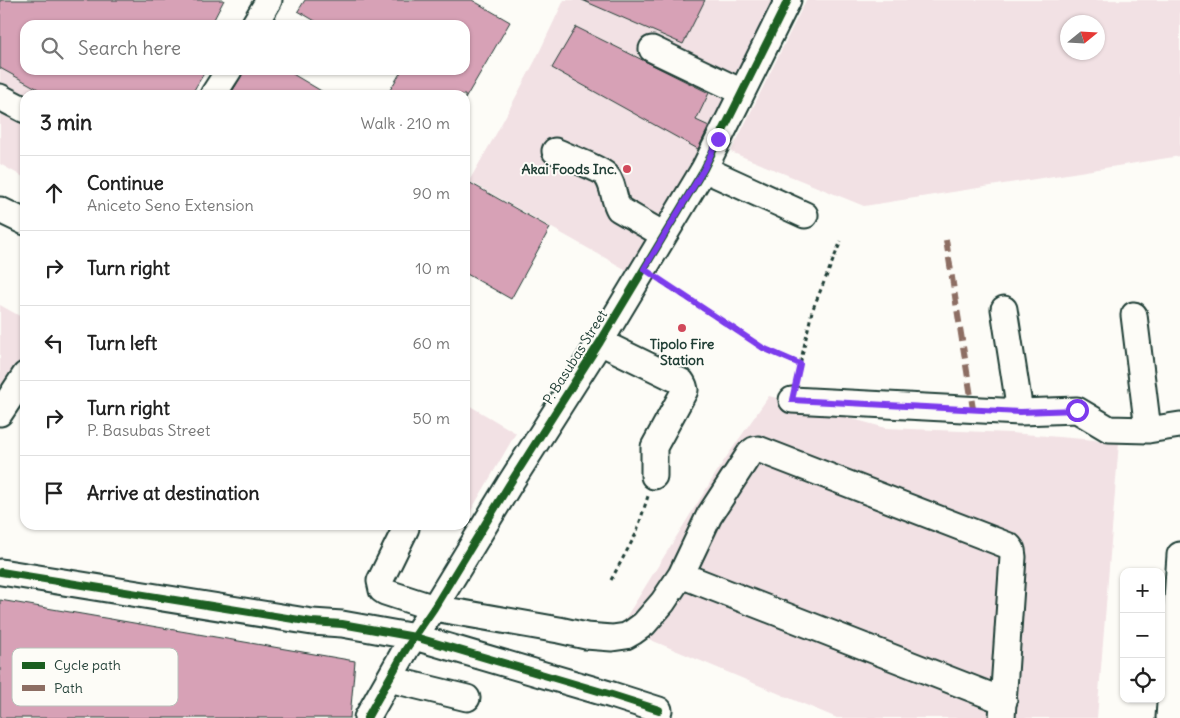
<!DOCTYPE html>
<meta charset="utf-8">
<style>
body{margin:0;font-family:Delius,sans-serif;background:#f2f2f2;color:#222}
.controls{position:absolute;right:15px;bottom:15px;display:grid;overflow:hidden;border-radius:10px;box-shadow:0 1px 4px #0004}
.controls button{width:45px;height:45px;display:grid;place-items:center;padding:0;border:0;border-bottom:1px solid #e0e0e0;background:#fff;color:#222;font:25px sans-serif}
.compass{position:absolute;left:1060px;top:15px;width:45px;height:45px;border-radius:50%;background:#fff;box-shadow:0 1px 4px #0004;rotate:72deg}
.stop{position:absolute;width:15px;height:15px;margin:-11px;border:4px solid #7c3aed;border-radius:50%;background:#fff}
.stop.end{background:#7c3aed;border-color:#fff;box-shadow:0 1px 5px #0008}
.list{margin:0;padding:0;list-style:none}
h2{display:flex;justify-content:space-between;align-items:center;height:65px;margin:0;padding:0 20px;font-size:21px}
h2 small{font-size:16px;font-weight:400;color:#767676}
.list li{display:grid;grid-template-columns:32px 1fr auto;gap:15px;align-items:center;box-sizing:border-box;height:75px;padding:0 20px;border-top:1px solid #e0e0e0}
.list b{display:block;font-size:19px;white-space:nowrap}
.list p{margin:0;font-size:16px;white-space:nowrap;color:#767676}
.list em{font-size:16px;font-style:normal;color:#767676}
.icon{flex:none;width:28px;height:28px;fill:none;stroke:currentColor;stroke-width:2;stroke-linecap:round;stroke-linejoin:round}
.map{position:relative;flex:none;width:1180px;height:718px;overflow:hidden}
.search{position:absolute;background:#fff;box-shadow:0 1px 4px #0004;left:20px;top:20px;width:450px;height:55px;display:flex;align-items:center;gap:12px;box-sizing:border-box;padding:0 18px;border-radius:15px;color:#767676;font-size:19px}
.panel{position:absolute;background:#fff;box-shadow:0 1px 4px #0004;left:20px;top:90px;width:450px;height:440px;border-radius:15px}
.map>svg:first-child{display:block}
</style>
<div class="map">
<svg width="1180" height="718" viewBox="0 0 1180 718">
<rect width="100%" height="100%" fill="#fdfcf7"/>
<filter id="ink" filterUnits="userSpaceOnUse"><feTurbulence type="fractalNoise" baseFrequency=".02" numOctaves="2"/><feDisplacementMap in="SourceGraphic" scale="10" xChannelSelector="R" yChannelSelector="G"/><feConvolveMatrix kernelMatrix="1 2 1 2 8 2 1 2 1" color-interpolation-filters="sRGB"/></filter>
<g filter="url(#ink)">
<path fill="#f2e1e4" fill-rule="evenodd" d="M 564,0 L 774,0 L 697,153 L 630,272 L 469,181 L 496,134 L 535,61 Z
M 806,0 L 1180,0 L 1180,156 L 864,206 L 731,152 ZM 1068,22 L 1098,22 L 1098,52 L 1068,52 Z
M 0,68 L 49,95 L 25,95 L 25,178 L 0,164 Z
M 0,305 L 25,319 L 25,355 L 0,396 Z
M 769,396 L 886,428 L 1011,433 L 1119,442 L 1097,718 L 837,718 L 620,627 L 723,462 Z
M 465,403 L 516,433 L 469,514 L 465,512 Z"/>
<path fill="#d7a1b6" stroke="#1f3d34" d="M 0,0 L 224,0 L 211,25 L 25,25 L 25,70 L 206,70 L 191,95 L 49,95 L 0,68 Z
M 305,0 L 472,0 L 510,22 L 465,99 L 465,95 L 387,95 L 402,70 L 465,70 L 465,25 L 322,25 L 298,11 Z
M 582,0 L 705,0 L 683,44 Z
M 576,27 L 709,93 L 696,120 L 709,126 L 698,149 L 552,68 Z
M 245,70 L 286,70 L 328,95 L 230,95 Z
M 465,180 L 550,228 L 511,299 L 465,273 Z
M 0,600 L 355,661 L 350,718 L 0,718 Z"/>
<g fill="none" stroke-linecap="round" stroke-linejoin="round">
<g stroke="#1f3d34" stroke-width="29">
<path id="minor" d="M 254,25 L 269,0
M 652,49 L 742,92
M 213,95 L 229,70
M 0,97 L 25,110
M 555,151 C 564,155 602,170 606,175 C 614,184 613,199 619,209 L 664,235
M 704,169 L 805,215
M 0,210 L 25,222
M 1004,309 L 1020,412
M 1134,315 L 1148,430
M 600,342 L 682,382 L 684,386 L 685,390 L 654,447 L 654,476
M 792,400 L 1020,412 L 1077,410 L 1109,429 L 1148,430 L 1180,425
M 0,413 L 25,375
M 406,528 L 380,581 L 382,590 L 385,592 L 434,608 L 559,630 L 586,636 L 612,638 L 626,636 L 633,632 L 644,624 L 663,602 L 681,575 L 709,516 L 750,453 L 754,450 L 758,449 L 1009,546 L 1012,550 L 1013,557 L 1002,718
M 1,572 L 312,622 L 342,624 L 415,637 L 612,695 L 659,710
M 681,575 L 1004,701
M 389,679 L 467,698
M 367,718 L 406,649 L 434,608 L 509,485 L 600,342 L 704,169 L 788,0
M 1169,718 L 1180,555"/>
</g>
<path stroke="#1f3d34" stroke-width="3" stroke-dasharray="4 4" stroke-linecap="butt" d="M 661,281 L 763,348 L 800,364
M 797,378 L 812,311 L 841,241
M 611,580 L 636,534 L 648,496"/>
<use href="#minor" stroke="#fdfcf7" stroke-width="25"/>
<path stroke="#8d6e63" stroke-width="6" stroke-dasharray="12 6" stroke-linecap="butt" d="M 946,240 L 973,409"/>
<g stroke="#fdfcf7" stroke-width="11">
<path id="cycleway" d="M 1,572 L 312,622 L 342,624 L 415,637 L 612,695 L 659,710
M 367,718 L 406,649 L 434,608 L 509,485 L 600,342 L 704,169 L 788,0"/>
</g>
<use href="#cycleway" stroke="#1b5e20" stroke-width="8"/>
</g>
</g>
<g fill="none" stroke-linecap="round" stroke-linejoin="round" filter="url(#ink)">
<path stroke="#7c3aed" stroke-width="6" d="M 718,139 L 704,169 L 644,269 L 763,348 L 800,364 L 792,400 L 1020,412 L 1077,410"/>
</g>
<g fill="#d1495b" stroke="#fdfcf7" stroke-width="2">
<circle cx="627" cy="169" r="5"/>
<circle cx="682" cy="328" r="5"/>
</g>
<g text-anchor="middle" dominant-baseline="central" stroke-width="4" stroke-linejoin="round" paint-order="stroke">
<g font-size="14" font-weight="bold" fill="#1f3d34" stroke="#fdfcf7" text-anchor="end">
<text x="617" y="169">Akai Foods Inc.</text>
<text x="682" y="344" text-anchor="middle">Tipolo Fire<tspan x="682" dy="16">Station</tspan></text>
</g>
<g font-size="14" fill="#1f3d34" stroke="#fdfcf7">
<text transform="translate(575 357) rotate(-58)">P. Basubas Street</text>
</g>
</g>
<rect x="12" y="648" width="166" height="58" rx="8" fill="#fdfcf7" stroke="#bac3bc" stroke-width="1"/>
<rect x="22" y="662" width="23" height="7" fill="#1b5e20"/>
<rect x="22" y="685" width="23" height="6" fill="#8d6e63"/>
<g font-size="14" fill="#1f3d34">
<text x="54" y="670">Cycle path</text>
<text x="54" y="693">Path</text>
</g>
</svg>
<div class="controls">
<button>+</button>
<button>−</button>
<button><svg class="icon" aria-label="locate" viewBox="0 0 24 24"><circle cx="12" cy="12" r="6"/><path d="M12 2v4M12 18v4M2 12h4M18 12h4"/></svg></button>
</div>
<svg class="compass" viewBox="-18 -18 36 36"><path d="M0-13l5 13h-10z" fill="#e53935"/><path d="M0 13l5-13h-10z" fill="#767676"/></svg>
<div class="stop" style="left:1077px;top:410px"></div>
<div class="stop end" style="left:718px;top:139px"></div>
<div class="search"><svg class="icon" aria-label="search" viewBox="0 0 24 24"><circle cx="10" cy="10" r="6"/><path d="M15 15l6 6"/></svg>Search here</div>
<section class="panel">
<h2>3 min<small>Walk · 210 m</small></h2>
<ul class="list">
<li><svg class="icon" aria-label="ahead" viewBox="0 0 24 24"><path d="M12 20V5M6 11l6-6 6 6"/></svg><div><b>Continue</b><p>Aniceto Seno Extension</p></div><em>90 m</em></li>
<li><svg class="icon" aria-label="right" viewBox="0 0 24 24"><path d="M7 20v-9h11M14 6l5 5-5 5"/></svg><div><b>Turn right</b></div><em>10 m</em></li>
<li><svg class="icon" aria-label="left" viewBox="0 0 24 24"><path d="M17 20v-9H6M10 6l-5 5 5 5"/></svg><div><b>Turn left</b></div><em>60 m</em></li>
<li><svg class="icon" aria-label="right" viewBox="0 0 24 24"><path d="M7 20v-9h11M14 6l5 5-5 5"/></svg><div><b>Turn right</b><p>P. Basubas Street</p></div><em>50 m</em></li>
<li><svg class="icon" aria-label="arrive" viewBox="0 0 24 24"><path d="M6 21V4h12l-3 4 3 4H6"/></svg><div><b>Arrive at destination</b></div></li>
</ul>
</section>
</div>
